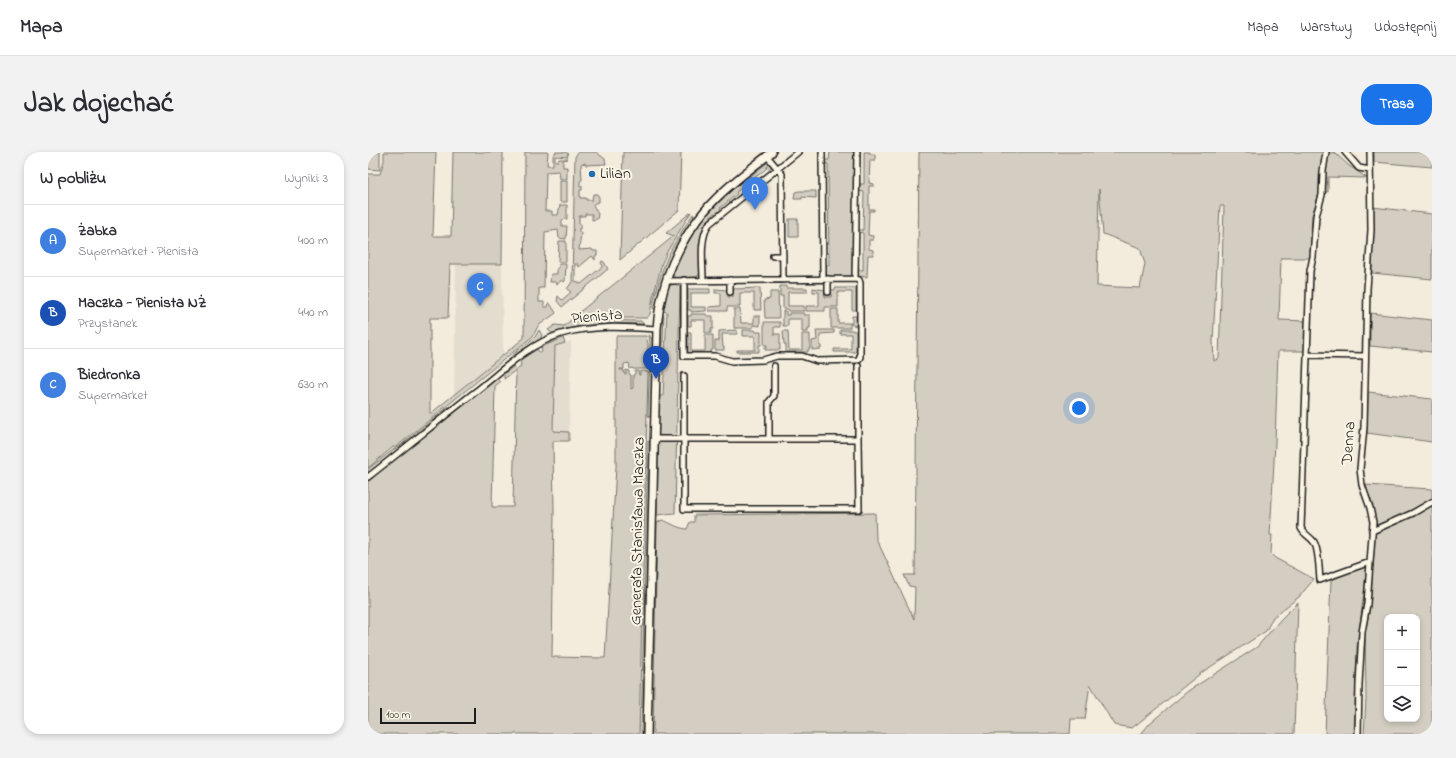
<!DOCTYPE html>
<html lang="pl">
<meta charset="utf-8">
<style>
body{margin:0;font-family:"Indie Flower",sans-serif;background:#f2f2f3;color:#2b2b33}
.controls{position:absolute;right:12px;bottom:12px;display:grid;overflow:hidden;border-radius:8px;box-shadow:0 2px 6px #0003}
.controls button{width:36px;height:36px;display:grid;place-items:center;padding:0;border:0;border-bottom:1px solid #e1e1e2;background:#fff;color:#2b2b33;font:20px sans-serif}
.scale{position:absolute;left:12px;bottom:10px;width:96px;box-sizing:border-box;padding-left:4px;border:2px solid #1c1c1c;border-top:0;font-size:11px;line-height:14px;white-space:nowrap;color:#1c1c1c;-webkit-text-stroke:3px #fcf5e5;paint-order:stroke}
.you{position:absolute;left:711px;top:256px;width:14px;height:14px;margin:-10px;border:3px solid #fff;border-radius:50%;background:#1a73e8;box-shadow:0 0 0 6px #1a73e833}
.badge{display:grid;place-items:center;width:26px;height:26px;border-radius:50%;background:#1a73e8;color:#fff;font-size:13px;font-weight:700}
.pin{position:absolute;translate:-50% -33px;filter:drop-shadow(0 1px 2px #0008)}
.pin::after{content:'';position:absolute;top:21px;width:14px;height:12px;background:inherit;clip-path:polygon(0 0,100% 0,50% 100%)}
.list{margin:0;padding:0;list-style:none}
h2{display:flex;justify-content:space-between;align-items:center;height:52px;margin:0;padding:0 16px;font-size:17px}
h2 small{font-size:13px;font-weight:400;color:#7c7c81}
.list li{display:grid;grid-template-columns:26px 1fr auto;gap:12px;align-items:center;box-sizing:border-box;height:72px;padding:0 16px;border-top:1px solid #e1e1e2}
.list b{display:block;font-size:15px;white-space:nowrap}
.list p{margin:0;font-size:13px;white-space:nowrap;color:#7c7c81}
.list em{font-size:13px;font-style:normal;color:#7c7c81}
.icon{flex:none;width:22px;height:22px;fill:none;stroke:currentColor;stroke-width:2;stroke-linecap:round;stroke-linejoin:round}
.map{position:relative;flex:none;width:1064px;height:582px;overflow:hidden;border-radius:16px}
header{display:flex;align-items:center;gap:24px;box-sizing:border-box;height:56px;padding:0 20px;background:#fff;border-bottom:1px solid #e1e1e2}
header strong{font-size:19px}
nav{display:flex;gap:22px;margin-inline-start:auto;font-size:14px}
.intro{display:flex;align-items:center;justify-content:space-between;box-sizing:border-box;height:96px;padding:0 24px}
h1{margin:0;font-size:28px}
.button{padding:10px 18px;border-radius:16px;background:#1a73e8;color:#fff;font-size:14px;font-weight:700}
main{display:flex;gap:24px;padding:0 24px}
aside{flex:1;background:#fff;border-radius:16px;box-shadow:0 2px 6px #0003}
.map>svg:first-child{display:block}
</style>
<header>
<strong>Mapa</strong>
<nav><a>Mapa</a><a>Warstwy</a><a>Udostępnij</a></nav>
</header>
<div class="intro"><h1>Jak dojechać</h1><a class="button">Trasa</a></div>
<main>
<aside>
<h2>W pobliżu<small>Wyniki: 3</small></h2>
<ul class="list">
<li><span class="badge" style="background:#3f7fe0">A</span><div><b>Żabka</b><p>Supermarket · Pienista</p></div><em>400 m</em></li>
<li><span class="badge" style="background:#1a4fb4">B</span><div><b>Maczka - Pienista NŻ</b><p>Przystanek</p></div><em>440 m</em></li>
<li><span class="badge" style="background:#3f7fe0">C</span><div><b>Biedronka</b><p>Supermarket</p></div><em>630 m</em></li>
</ul>
</aside>
<div class="map">
<svg width="1064" height="582" viewBox="0 0 1064 582">
<rect width="100%" height="100%" fill="#f3ecdd"/>
<filter id="ink" filterUnits="userSpaceOnUse"><feTurbulence type="fractalNoise" baseFrequency=".025" numOctaves="2"/><feDisplacementMap in="SourceGraphic" scale="8" xChannelSelector="R" yChannelSelector="G"/><feConvolveMatrix kernelMatrix="1 2 1 2 8 2 1 2 1" color-interpolation-filters="sRGB"/></filter>
<g filter="url(#ink)">
<path fill="#e3ddcf" d="M 88,112 L 134,112 L 135,203 L 86,243 Z
M 203,189 L 201,280 L 185,280 L 187,194 Z"/>
<path fill="#d3cec1" stroke="#78756e" fill-rule="evenodd" d="M 0,0 L 12,0 L 12,18 L 0,17 Z
M 16,0 L 68,0 L 65,84 L 83,84 L 85,0 L 135,0 L 134,112 L 82,112 L 80,166 L 62,166 L 62,262 L 156,186 L 157,0 L 180,0 L 179,13 L 185,13 L 185,3 L 188,0 L 197,0 L 201,2 L 199,3 L 200,5 L 187,4 L 187,9 L 190,9 L 191,7 L 200,7 L 195,8 L 195,15 L 199,15 L 199,27 L 192,27 L 191,19 L 178,20 L 177,59 L 184,59 L 184,63 L 190,63 L 192,53 L 199,53 L 199,67 L 194,68 L 194,74 L 199,74 L 198,87 L 191,86 L 190,78 L 177,80 L 176,136 L 171,136 L 171,150 L 176,150 L 176,155 L 180,155 L 181,150 L 188,161 L 170,174 L 165,184 L 28,295 L 25,295 L 0,316 L 0,22 L 12,22 L 16,9 Z
M 210,0 L 228,0 L 237,7 L 238,12 L 218,13 L 217,11 L 213,12 L 214,28 L 212,29 L 212,34 L 214,34 L 214,38 L 212,38 L 212,46 L 218,46 L 218,48 L 224,48 L 225,42 L 229,42 L 231,45 L 231,50 L 227,51 L 225,53 L 230,62 L 229,67 L 224,68 L 224,62 L 217,62 L 217,64 L 211,64 L 211,72 L 213,72 L 213,76 L 211,76 L 211,80 L 213,81 L 211,98 L 224,97 L 225,99 L 229,99 L 229,103 L 227,104 L 227,108 L 224,104 L 211,115 L 210,112 L 207,112 L 207,129 L 210,130 L 213,132 L 235,114 L 233,111 L 234,109 L 236,110 L 240,117 L 194,155 L 189,149 L 190,144 L 194,148 L 203,140 L 199,137 L 204,130 L 207,5 Z
M 255,0 L 313,0 L 311,58 L 252,108 Z
M 462,0 L 487,0 L 485,118 L 485,123 L 483,124 L 461,125 L 458,121 L 457,113 L 461,113 L 460,12 L 457,11 L 456,6 L 458,8 L 461,8 Z
M 496,0 L 502,0 L 502,2 L 507,2 L 507,8 L 502,8 L 501,31 L 506,32 L 506,34 L 501,34 L 501,57 L 506,57 L 506,59 L 501,59 L 500,83 L 505,84 L 505,88 L 501,88 L 501,97 L 505,98 L 505,103 L 500,103 L 499,125 L 490,124 L 490,118 L 495,118 L 495,81 L 490,80 L 490,78 L 495,78 L 496,40 L 491,39 L 492,32 L 496,32 Z
M 551,0 L 961,0 L 962,1 L 966,0 L 980,13 L 999,26 L 960,25 L 960,40 L 952,39 L 944,63 L 942,106 L 913,106 L 911,168 L 939,169 L 936,199 L 910,199 L 907,291 L 902,383 L 904,383 L 903,402 L 907,406 L 946,427 L 931,445 L 905,465 L 898,479 L 833,521 L 764,576 L 746,573 L 722,532 L 717,567 L 703,567 L 702,582 L 285,582 L 289,371 L 294,368 C 304,371 308,376 319,377 L 322,370 L 326,370 L 326,363 L 507,361 L 508,386 L 546,467 L 547,435 L 541,434 L 536,423 L 547,423 ZM 731,37 L 735,82 L 772,96 L 777,112 L 772,136 L 729,134 ZM 852,54 L 856,54 L 851,206 L 846,209 L 845,189 Z
M 1006,0 L 1064,0 L 1064,15 L 1006,10 Z
M 399,11 L 403,13 L 403,19 L 399,14 L 399,16 L 368,40 L 369,42 L 352,56 L 353,58 L 348,62 L 346,61 L 337,72 L 334,80 L 332,121 L 329,125 L 307,126 L 305,123 C 307,113 312,104 317,95 C 333,66 350,50 375,28 L 376,29 Z
M 192,29 L 199,29 L 199,50 L 192,50 Z
M 431,39 L 448,39 L 448,46 L 434,45 L 434,47 L 426,47 L 427,40 Z
M 1005,55 L 1064,62 L 1064,127 L 1004,121 Z
M 323,60 L 300,98 L 294,111 L 285,145 L 282,162 L 279,166 L 204,166 L 306,84 L 298,81 Z
M 325,62 L 326,66 C 306,97 294,121 287,158 L 285,156 L 285,151 C 289,136 293,120 299,106 C 306,90 316,76 325,62 Z
M 421,67 L 430,67 L 430,85 L 421,85 Z
M 191,89 L 198,89 L 198,110 L 190,110 Z
M 191,112 L 198,112 L 197,129 L 196,130 L 194,128 L 189,132 L 188,130 L 182,130 L 183,122 L 189,122 L 189,116 L 191,116 Z
M 306,132 L 312,134 L 307,361 L 289,363 L 291,244 L 295,244 L 299,160 L 295,159 L 300,135 Z
M 412,134 L 418,134 L 418,136 L 439,136 L 439,140 L 420,140 L 420,154 L 436,154 L 436,159 L 421,159 L 420,157 L 415,157 L 415,144 L 412,144 Z
M 392,136 L 393,158 L 386,158 L 386,141 L 372,141 L 372,155 L 359,155 L 359,159 L 341,159 L 341,155 L 353,154 L 353,141 L 347,141 L 347,137 L 360,138 L 360,145 L 365,145 L 365,137 Z
M 445,136 L 457,138 L 457,145 L 463,145 L 463,138 L 467,138 L 467,136 L 488,136 L 488,158 L 484,158 L 484,140 L 470,140 L 470,155 L 457,155 L 457,159 L 438,159 L 438,154 L 451,154 L 451,140 L 445,140 Z
M 320,137 L 342,137 L 342,141 L 323,141 L 323,155 L 338,155 L 338,159 L 323,160 L 323,158 L 320,158 Z
M 402,140 L 410,140 L 411,166 L 397,166 L 396,148 L 402,147 Z
M 366,157 L 372,157 L 373,171 L 386,171 L 386,164 L 392,164 L 392,174 L 385,173 L 385,176 L 366,176 Z
M 463,157 L 470,157 L 470,171 L 484,171 L 484,164 L 488,164 L 488,174 L 482,172 L 482,176 L 463,176 Z
M 415,159 L 418,159 L 418,163 L 421,163 L 421,161 L 436,161 L 436,163 L 442,163 L 442,176 L 440,176 L 440,180 L 434,180 L 434,167 L 420,167 L 420,174 L 415,174 Z
M 1002,161 L 1064,168 L 1064,200 L 1002,194 Z
M 323,162 L 338,162 L 339,164 L 345,164 L 345,177 L 343,177 L 343,181 L 337,181 L 337,168 L 323,168 L 323,174 L 320,174 L 320,164 L 323,164 Z
M 294,163 L 296,163 L 294,220 L 292,220 Z
M 203,168 L 273,169 L 276,172 C 242,171 217,171 184,181 L 180,178 L 187,173 L 196,174 Z
M 396,170 L 412,170 L 412,175 L 406,175 L 406,182 L 412,182 L 412,198 L 397,198 L 397,195 L 399,195 L 399,193 L 396,193 Z
M 171,178 L 174,183 L 173,186 L 144,205 L 144,203 L 167,185 Z
M 369,178 L 369,182 L 354,182 L 355,195 L 356,195 L 356,198 L 347,198 L 347,189 L 351,189 L 351,179 Z
M 375,178 L 387,178 L 388,180 L 393,180 L 393,193 L 391,193 L 391,200 L 369,200 L 369,198 L 387,198 L 387,184 L 375,184 Z
M 448,178 L 466,178 L 466,181 L 452,182 L 452,194 L 453,194 L 453,197 L 444,198 L 444,189 L 449,188 Z
M 472,178 L 485,178 L 485,179 L 488,179 L 488,200 L 466,200 L 466,197 L 483,197 L 483,182 L 472,182 Z
M 415,179 L 420,179 L 421,198 L 434,198 L 434,182 L 442,182 L 442,197 L 440,197 L 440,200 L 418,200 L 418,193 L 416,192 Z
M 320,180 L 323,180 L 323,199 L 337,199 L 337,183 L 345,183 L 345,198 L 343,198 L 343,201 L 320,201 Z
M 281,183 L 284,187 L 285,191 L 283,265 L 280,264 L 282,191 Z
M 248,184 L 278,184 L 280,192 L 280,217 L 266,217 L 263,216 L 262,217 L 261,211 L 256,212 L 256,217 L 252,217 L 252,218 L 256,218 L 256,222 L 258,222 L 258,218 L 261,219 L 261,222 L 263,223 L 263,237 L 265,236 L 265,223 L 267,222 L 267,219 L 270,219 L 271,223 L 272,223 L 272,219 L 280,220 L 271,582 L 0,582 L 0,329 L 126,228 L 129,227 L 132,230 L 127,234 L 124,355 L 145,355 L 148,218 L 136,227 L 136,222 L 146,214 L 148,217 L 153,214 L 152,208 L 169,197 L 171,200 L 174,200 L 173,195 L 195,186 L 197,191 L 187,194 L 185,279 L 201,280 L 201,289 L 185,289 L 186,359 L 184,505 L 237,506 L 248,315 Z
M 1000,240 L 1064,247 L 1064,290 L 999,281 Z
M 81,254 L 80,257 L 0,322 L 0,317 L 26,297 L 29,296 Z
M 280,289 L 282,290 L 275,582 L 273,582 Z
M 997,333 L 1064,337 L 1064,582 L 996,582 L 998,547 L 997,481 L 1002,454 L 1008,370 L 1004,355 ZM 1019,465 L 1049,465 L 1049,567 L 1019,567 Z
M 996,414 L 999,417 L 989,495 L 986,582 L 957,582 L 963,428 Z
M 930,450 L 926,582 L 773,582 L 782,571 L 820,539 L 889,495 L 913,467 Z"/>
<g fill="none" stroke-linecap="round" stroke-linejoin="round">
<g stroke="#1c1c1c" stroke-width="8">
<path id="minor" d="M 454,0 L 455,127
M 958,0 L 955,19 L 954,43 L 948,64 L 945,105 L 942,119 L 933,376 C 936,383 942,384 946,390 C 951,398 951,418 952,428 L 1002,410
M 977,0 L 991,16 L 1002,18
M 399,4 L 414,22 L 415,128
M 405,104 L 415,104
M 316,128 L 316,204 L 347,204 L 364,209 L 395,208 L 409,204 L 434,204 L 449,209 L 490,208 L 492,205 L 492,131 L 491,128 L 487,127 L 489,0
M 335,128 C 335,110 331,88 341,72 L 430,0
M 362,128 L 362,140
M 298,129 L 487,127
M 460,140 L 460,127
M 939,203 L 997,204
M 316,224 L 316,357 L 491,357 L 490,287
M 286,287 L 490,287 L 490,214
M 401,287 L 401,250 L 406,244 L 406,214
M 0,325 C 36,297 71,268 107,240 C 134,219 159,193 193,182 C 224,173 257,175 289,177
M 1004,379 L 1045,361 L 1064,350
M 990,582 L 991,532 L 994,480 L 999,452 L 1005,370 L 1002,356 L 994,333 L 992,317 L 996,275 L 999,137 L 1003,78 L 1002,0"/>
</g>
<g stroke="#1c1c1c" stroke-width="10">
<path id="tertiary" d="M 279,582 L 289,177 C 293,124 316,75 356,39 C 371,25 388,13 404,0"/>
</g>
<use href="#minor" stroke="#fcf5e5" stroke-width="5"/>
<use href="#tertiary" stroke="#fcf5e5" stroke-width="7"/>
</g>
</g>
<circle fill="#1f6fb2" stroke="#fcf5e5" stroke-width="1.5" cx="224" cy="22" r="4"/>
<g text-anchor="middle" dominant-baseline="central" stroke-width="4" stroke-linejoin="round" paint-order="stroke">
<g font-size="16" fill="#1c1c1c" stroke="#fcf5e5" text-anchor="start">
<text x="232" y="22">Lilian</text>
</g>
<g font-size="16" fill="#1c1c1c" stroke="#fcf5e5">
<text transform="translate(229 165) rotate(-5)">Pienista</text>
<text transform="translate(981 291) rotate(-86)">Denna</text>
<text transform="translate(270 379) rotate(-89)">Generała Stanisława Maczka</text>
</g>
</g>
</svg>
<div class="controls">
<button>+</button>
<button>−</button>
<button><svg class="icon" aria-label="layers" viewBox="0 0 24 24"><path d="M12 4l9 5-9 5-9-5zM3 14l9 5 9-5"/></svg></button>
</div>
<div class="scale">100 m</div>
<div class="you"></div>
<div class="pin badge" style="left:387px;top:58px;background:#3f7fe0">A</div>
<div class="pin badge" style="left:288px;top:227px;background:#1a4fb4">B</div>
<div class="pin badge" style="left:112px;top:154px;background:#3f7fe0">C</div>
</div>
</main>
